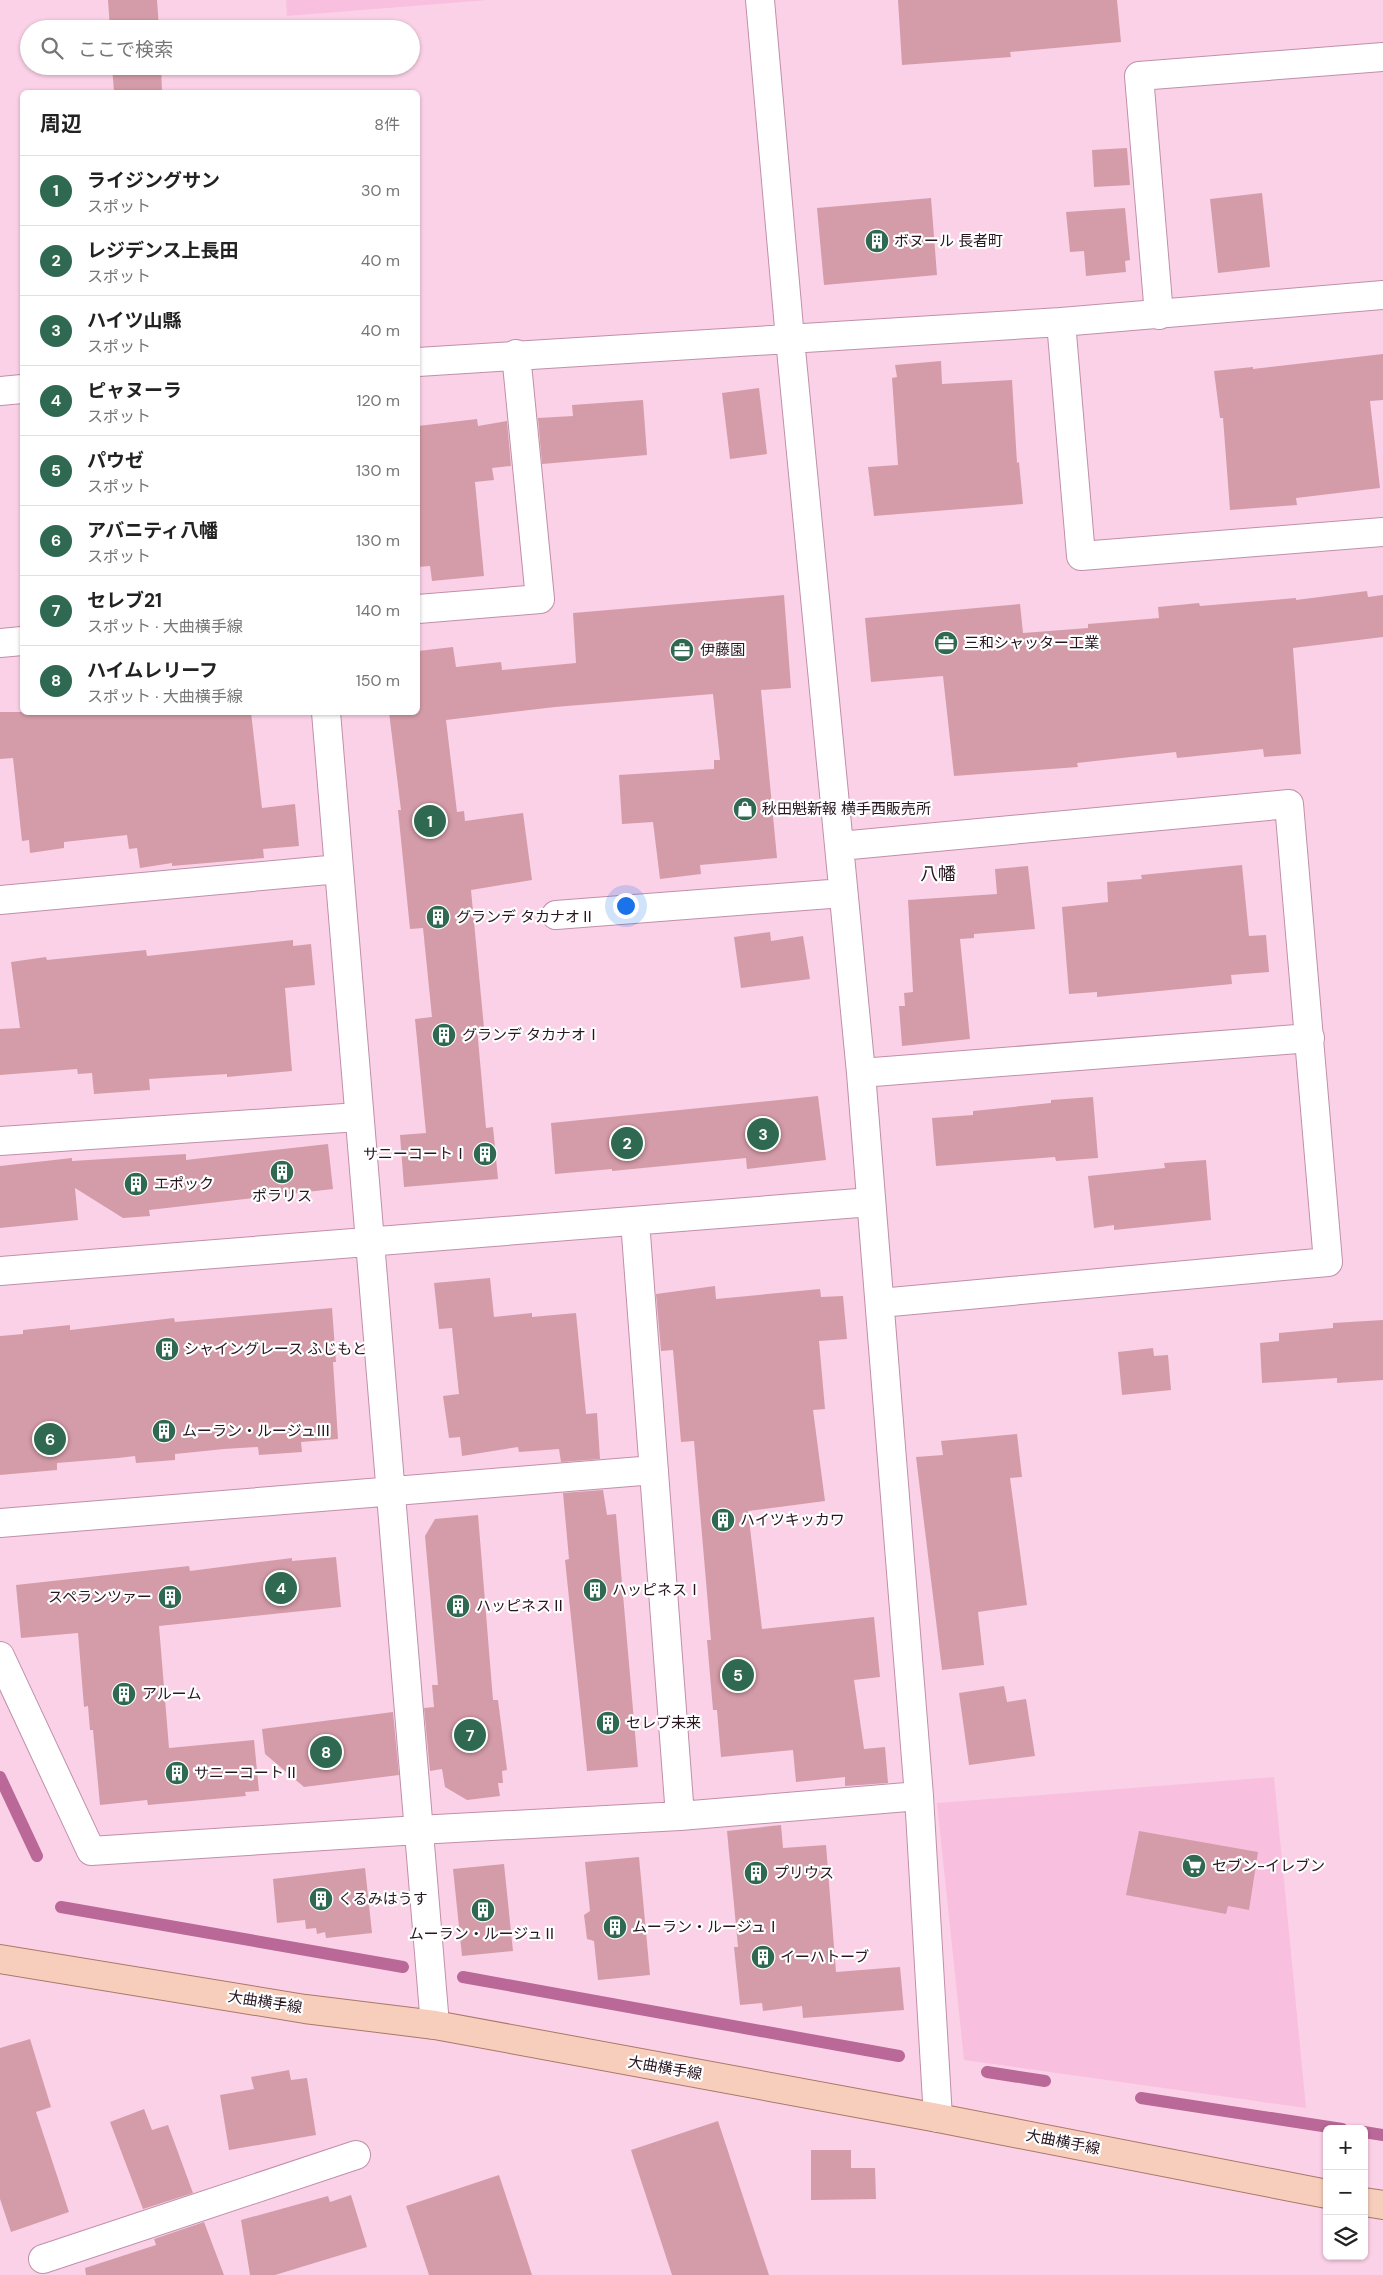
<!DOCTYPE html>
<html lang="ja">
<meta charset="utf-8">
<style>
body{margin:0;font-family:"DM Sans","Noto Sans JP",sans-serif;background:#f2f2f2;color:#222}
.controls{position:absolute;right:15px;bottom:15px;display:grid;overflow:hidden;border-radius:8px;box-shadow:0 1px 4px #0004}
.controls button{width:45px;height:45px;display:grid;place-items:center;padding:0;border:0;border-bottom:1px solid #e0e0e0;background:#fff;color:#222;font:25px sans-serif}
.you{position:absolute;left:625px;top:905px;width:18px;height:18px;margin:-12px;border:4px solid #fff;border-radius:50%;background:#1a73e8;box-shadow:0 0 0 8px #1a73e833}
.badge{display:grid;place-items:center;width:32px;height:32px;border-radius:50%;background:#2f6952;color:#fff;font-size:16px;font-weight:700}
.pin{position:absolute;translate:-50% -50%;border:2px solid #fff;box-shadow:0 1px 5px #0006}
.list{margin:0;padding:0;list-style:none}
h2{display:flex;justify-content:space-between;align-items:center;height:65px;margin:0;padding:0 20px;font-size:21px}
h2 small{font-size:16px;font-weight:400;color:#767676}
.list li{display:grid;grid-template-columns:32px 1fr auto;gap:15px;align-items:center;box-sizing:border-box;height:70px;padding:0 20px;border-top:1px solid #e0e0e0}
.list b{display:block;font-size:19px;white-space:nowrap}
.list p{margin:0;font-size:16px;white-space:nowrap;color:#767676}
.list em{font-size:16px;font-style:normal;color:#767676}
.icon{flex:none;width:28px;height:28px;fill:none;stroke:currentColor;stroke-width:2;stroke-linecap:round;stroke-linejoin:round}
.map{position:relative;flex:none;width:1383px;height:2275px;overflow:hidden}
.search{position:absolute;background:#fff;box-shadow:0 1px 4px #0004;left:20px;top:20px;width:400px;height:55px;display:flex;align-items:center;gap:12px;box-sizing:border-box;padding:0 18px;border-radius:28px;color:#767676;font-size:19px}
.panel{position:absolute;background:#fff;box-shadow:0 1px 4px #0004;left:20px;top:90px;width:400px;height:625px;border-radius:8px}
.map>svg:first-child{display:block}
</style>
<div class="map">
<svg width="1383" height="2275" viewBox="0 0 1383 2275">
<rect width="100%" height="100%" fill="#fbd1e7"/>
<path fill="#f9bfdf" d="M 286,0 L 488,0 L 287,16 Z
M 1274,1777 L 1306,2108 L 964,2060 L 937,1803 Z"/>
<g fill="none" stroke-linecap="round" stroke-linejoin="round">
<path stroke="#b96897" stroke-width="12" d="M 0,1777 L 37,1856
M 61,1907 L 403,1967
M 463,1977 L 899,2056
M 987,2072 L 1045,2081
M 1141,2098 L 1342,2129
M 1364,2132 L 1383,2135"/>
</g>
<path fill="#d49ca8" d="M 108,0 L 157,0 L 159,29 L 110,29 Z
M 898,0 L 1117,0 L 1121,42 L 1010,52 L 1011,57 L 902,65 Z
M 112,66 L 161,66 L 162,92 L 114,92 Z
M 1127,148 L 1130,185 L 1094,187 L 1092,150 Z
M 1262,193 L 1270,267 L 1218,273 L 1210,199 Z
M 931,198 L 937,275 L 824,285 L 817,208 Z
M 1125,208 L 1130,260 L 1125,261 L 1126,272 L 1086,276 L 1084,251 L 1070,252 L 1066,212 Z
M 1383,354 L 1383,400 L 1370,401 L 1380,488 L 1296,498 L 1297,505 L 1230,510 L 1223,418 L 1220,418 L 1214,371 L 1253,367 L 1253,369 Z
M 941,361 L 942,384 L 1012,380 L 1017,463 L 1019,462 L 1023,504 L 874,516 L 868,467 L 898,465 L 892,378 L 897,377 L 895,365 Z
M 759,388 L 767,454 L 730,459 L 722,393 Z
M 643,400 L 647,455 L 542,464 L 538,418 L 573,416 L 572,405 Z
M 477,419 L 478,426 L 507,421 L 511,466 L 492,468 L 494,480 L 475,482 L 484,576 L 432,581 L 430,566 L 418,567 L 418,426 Z
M 1367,591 L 1368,597 L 1383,595 L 1383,637 L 1293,648 L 1301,754 L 1264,757 L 1263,749 L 1177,758 L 1176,752 L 1077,763 L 1078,767 L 954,776 L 943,676 L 871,682 L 865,618 L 1020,604 L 1023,633 L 1088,628 L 1088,624 L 1159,618 L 1158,607 L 1199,603 L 1200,606 L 1296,598 L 1296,600 Z
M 784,595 L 791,688 L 761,690 L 777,858 L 700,865 L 701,874 L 660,879 L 653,822 L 622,824 L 619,775 L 714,769 L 714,760 L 720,760 L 713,694 L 555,707 L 446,720 L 457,812 L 464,811 L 465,821 L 523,813 L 532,880 L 471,890 L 484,1028 L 477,1028 L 486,1128 L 493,1127 L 498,1179 L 404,1187 L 400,1135 L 426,1133 L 415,1019 L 432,1017 L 423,928 L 410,929 L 398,810 L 401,810 L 389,712 L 418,712 L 418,651 L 453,647 L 456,667 L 501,662 L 502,670 L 576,663 L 573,613 Z
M 0,712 L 251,712 L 262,808 L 295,804 L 299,846 L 263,849 L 264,858 L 172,866 L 172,863 L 140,868 L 137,848 L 129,849 L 127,835 L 64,842 L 64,848 L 30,853 L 29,840 L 22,841 L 13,758 L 0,759 Z
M 1242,865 L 1249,936 L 1266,935 L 1269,972 L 1231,975 L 1232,984 L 1097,997 L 1097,992 L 1069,994 L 1062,907 L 1108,902 L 1107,882 L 1142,879 L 1141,875 Z
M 1028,866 L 1035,929 L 974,934 L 974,938 L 960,939 L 970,1039 L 902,1046 L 899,1006 L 905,1006 L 904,993 L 913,992 L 908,900 L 997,894 L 995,869 Z
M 770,932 L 771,941 L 803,936 L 810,979 L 741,988 L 734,937 Z
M 293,940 L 293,946 L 311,944 L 315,985 L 285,988 L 292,1071 L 227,1077 L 227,1074 L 149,1079 L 150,1090 L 94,1094 L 92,1073 L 78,1074 L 77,1069 L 0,1075 L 0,1029 L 20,1028 L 11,962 L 46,957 L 47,960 L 146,950 L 147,956 Z
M 818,1096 L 826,1160 L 747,1169 L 746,1158 L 612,1171 L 612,1169 L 555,1174 L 551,1123 Z
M 1093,1097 L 1098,1158 L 1056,1161 L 1055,1157 L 936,1166 L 932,1118 L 973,1115 L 973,1111 L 1051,1103 L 1051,1100 Z
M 328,1144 L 333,1189 L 149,1210 L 150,1216 L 123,1218 L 75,1188 L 78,1220 L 0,1228 L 0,1166 L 72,1158 L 72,1161 L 186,1154 L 186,1160 Z
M 1206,1160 L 1211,1220 L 1114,1230 L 1114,1225 L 1094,1228 L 1088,1176 L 1165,1168 L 1164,1163 Z
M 490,1278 L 494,1317 L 532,1313 L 532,1317 L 576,1313 L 586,1414 L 597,1413 L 600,1459 L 561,1462 L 559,1449 L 519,1452 L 518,1447 L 462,1456 L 460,1437 L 449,1438 L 443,1396 L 459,1394 L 452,1328 L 439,1329 L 434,1283 Z
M 715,1286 L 716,1299 L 820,1289 L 821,1297 L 843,1296 L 847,1339 L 819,1341 L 825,1409 L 813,1410 L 825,1501 L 748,1511 L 762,1629 L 874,1617 L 880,1677 L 854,1680 L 864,1749 L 885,1747 L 888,1783 L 845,1786 L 845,1777 L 796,1782 L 793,1750 L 721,1757 L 717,1710 L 713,1710 L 707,1640 L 711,1640 L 694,1441 L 681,1442 L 673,1350 L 661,1351 L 656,1294 Z
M 332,1308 L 336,1362 L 333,1362 L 338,1439 L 301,1442 L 302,1452 L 259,1455 L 258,1447 L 224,1449 L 175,1454 L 175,1460 L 136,1463 L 135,1456 L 118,1458 L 57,1463 L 57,1470 L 0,1475 L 0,1336 L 23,1334 L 23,1330 L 70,1325 L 70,1330 L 174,1318 L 175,1322 Z
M 1383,1320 L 1383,1380 L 1337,1383 L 1337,1378 L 1262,1383 L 1260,1343 L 1279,1341 L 1279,1333 L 1333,1328 L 1333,1323 Z
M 1153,1348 L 1154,1356 L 1168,1355 L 1171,1390 L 1122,1395 L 1118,1352 Z
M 1017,1434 L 1022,1477 L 1010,1478 L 1027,1605 L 978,1612 L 984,1665 L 942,1670 L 916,1457 L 943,1455 L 941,1441 Z
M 603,1490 L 607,1515 L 616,1514 L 638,1767 L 587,1771 L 565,1560 L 569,1559 L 563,1493 Z
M 478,1515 L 493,1700 L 498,1700 L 507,1770 L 502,1771 L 503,1783 L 498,1783 L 500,1796 L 467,1800 L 445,1787 L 442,1769 L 430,1771 L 424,1708 L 434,1707 L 432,1685 L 438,1685 L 425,1536 L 435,1519 Z
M 336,1557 L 341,1607 L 159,1626 L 169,1748 L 254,1740 L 259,1791 L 245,1792 L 246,1796 L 148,1805 L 147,1800 L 100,1805 L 93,1730 L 90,1730 L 88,1706 L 84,1707 L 78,1633 L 21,1638 L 16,1585 L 189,1566 L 190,1571 L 292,1558 L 292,1561 Z
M 1004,1686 L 1007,1702 L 1026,1699 L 1035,1756 L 969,1765 L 959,1693 Z
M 393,1712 L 399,1775 L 304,1787 L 265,1754 L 262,1729 Z
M 781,1825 L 783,1848 L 826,1845 L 836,1972 L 900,1967 L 904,2010 L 803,2018 L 802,2006 L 763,2011 L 762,2003 L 740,2005 L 734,1947 L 738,1947 L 727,1831 Z
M 1139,1831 L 1258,1852 L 1249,1910 L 1228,1906 L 1226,1914 L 1126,1895 Z
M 639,1857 L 650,1975 L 598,1980 L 594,1941 L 587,1939 L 584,1915 L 590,1911 L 585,1862 Z
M 504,1864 L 513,1951 L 462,1956 L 453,1869 Z
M 365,1868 L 372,1933 L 326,1938 L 325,1932 L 317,1934 L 316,1928 L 306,1929 L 305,1920 L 277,1923 L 273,1879 Z
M 30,2039 L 51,2107 L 36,2112 L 69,2212 L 11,2232 L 0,2199 L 0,2048 Z
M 289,2070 L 291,2080 L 307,2078 L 316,2135 L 229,2150 L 220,2095 L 254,2089 L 251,2077 Z
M 144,2109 L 152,2130 L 168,2125 L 193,2193 L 143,2209 L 110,2122 Z
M 718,2121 L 769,2275 L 672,2275 L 631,2150 Z
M 811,2150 L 851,2150 L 851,2168 L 875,2168 L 876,2199 L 811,2200 Z
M 499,2175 L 532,2275 L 429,2275 L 406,2206 Z
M 351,2195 L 367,2247 L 275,2275 L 250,2275 L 241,2220 L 328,2196 L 330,2202 Z
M 204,2222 L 224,2275 L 86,2275 L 85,2268 L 156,2245 L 154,2239 Z"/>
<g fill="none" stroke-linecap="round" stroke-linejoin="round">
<g stroke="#c08faa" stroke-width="30">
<path id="minor" d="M 760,0 L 790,339 L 861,1073 L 919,1796 L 938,2118
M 1159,315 L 1139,76 L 1383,57
M 1061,322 L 1081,556 L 1383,532
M 418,362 L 1061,322 L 1383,295
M 0,391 L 22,389
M 418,609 L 540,599 L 516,354
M 0,643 L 22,641
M 326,712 L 435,2025
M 840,846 L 1289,804 L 1328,1262 L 880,1303
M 0,900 L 339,869
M 556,915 L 843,893
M 861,1073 L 1310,1038
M 0,1141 L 359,1117
M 635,1221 L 680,1816
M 0,1271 L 871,1202
M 0,1523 L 654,1470
M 0,1656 L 91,1851 L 418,1830 L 680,1816 L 919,1796
M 43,2259 L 356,2155"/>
</g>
<g stroke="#ab7868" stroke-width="30">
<path id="major" d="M 0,1959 L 305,2009 L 435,2025 L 938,2118 L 1327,2194
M 1364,2202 L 1383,2205"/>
</g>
<use href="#minor" stroke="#fff" stroke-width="28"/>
<use href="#major" stroke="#f7cebc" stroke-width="28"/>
</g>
<defs>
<g id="building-disc" transform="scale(1.25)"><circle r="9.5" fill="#2f6952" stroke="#fff"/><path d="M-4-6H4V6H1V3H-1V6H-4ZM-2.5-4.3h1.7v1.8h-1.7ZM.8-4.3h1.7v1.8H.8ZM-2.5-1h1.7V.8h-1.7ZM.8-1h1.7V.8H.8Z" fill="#fff"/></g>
<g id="office-disc" transform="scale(1.25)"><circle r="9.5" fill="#2f6952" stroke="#fff"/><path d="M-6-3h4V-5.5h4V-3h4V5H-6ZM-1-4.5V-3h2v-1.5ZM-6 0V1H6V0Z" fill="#fff"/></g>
<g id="shop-disc" transform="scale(1.25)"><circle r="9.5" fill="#2f6952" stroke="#fff"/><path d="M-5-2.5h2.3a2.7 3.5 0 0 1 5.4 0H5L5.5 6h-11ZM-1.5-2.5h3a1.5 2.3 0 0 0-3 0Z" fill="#fff"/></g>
<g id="supermarket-disc" transform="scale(1.25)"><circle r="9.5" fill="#2f6952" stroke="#fff"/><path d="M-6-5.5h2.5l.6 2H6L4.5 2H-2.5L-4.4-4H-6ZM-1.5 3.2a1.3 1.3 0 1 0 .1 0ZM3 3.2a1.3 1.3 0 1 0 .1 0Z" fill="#fff"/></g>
</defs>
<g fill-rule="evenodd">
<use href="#building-disc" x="877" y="241"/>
<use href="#office-disc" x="946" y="643"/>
<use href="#office-disc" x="682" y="650"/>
<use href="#shop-disc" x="745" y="809"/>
<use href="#building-disc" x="438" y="917"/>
<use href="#building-disc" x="444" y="1035"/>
<use href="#building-disc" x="485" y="1154"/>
<use href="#building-disc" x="282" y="1172"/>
<use href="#building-disc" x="136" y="1184"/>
<use href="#building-disc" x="167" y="1349"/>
<use href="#building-disc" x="164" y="1431"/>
<use href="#building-disc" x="723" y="1520"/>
<use href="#building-disc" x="595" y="1590"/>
<use href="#building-disc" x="170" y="1597"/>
<use href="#building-disc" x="458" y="1606"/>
<use href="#building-disc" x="124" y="1694"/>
<use href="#building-disc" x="608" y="1723"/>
<use href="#building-disc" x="177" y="1773"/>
<use href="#supermarket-disc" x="1194" y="1866"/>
<use href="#building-disc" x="756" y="1873"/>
<use href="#building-disc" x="321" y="1899"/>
<use href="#building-disc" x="483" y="1910"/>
<use href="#building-disc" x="615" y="1927"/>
<use href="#building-disc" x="763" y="1957"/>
</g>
<g text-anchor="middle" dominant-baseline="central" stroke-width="4.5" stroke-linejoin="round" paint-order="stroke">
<g font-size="15" fill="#27151f" stroke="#fff" text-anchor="start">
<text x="894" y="241">ボヌール 長者町</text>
<text x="964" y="643">三和シャッター工業</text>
<text x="700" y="650">伊藤園</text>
<text x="762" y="809">秋田魁新報 横手西販売所</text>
<text x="456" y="917">グランデ タカナオⅡ</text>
<text x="462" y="1035">グランデ タカナオⅠ</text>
<text x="468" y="1154" text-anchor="end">サニーコートⅠ</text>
<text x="154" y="1184">エポック</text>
<text x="282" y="1196" text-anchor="middle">ポラリス</text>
<text x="184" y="1349">シャイングレース ふじもと</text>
<text x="182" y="1431">ムーラン・ルージュⅢ</text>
<text x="740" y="1520">ハイツキッカワ</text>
<text x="612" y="1590">ハッピネスⅠ</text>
<text x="152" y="1597" text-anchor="end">スペランツァー</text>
<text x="476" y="1606">ハッピネスⅡ</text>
<text x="142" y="1694">アルーム</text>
<text x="626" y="1723">セレブ未来</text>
<text x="194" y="1773">サニーコートⅡ</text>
<text x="1212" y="1866">セブン-イレブン</text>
<text x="774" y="1873">プリウス</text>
<text x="338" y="1899">くるみはうす</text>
<text x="632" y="1927">ムーラン・ルージュⅠ</text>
<text x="483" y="1934" text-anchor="middle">ムーラン・ルージュⅡ</text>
<text x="780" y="1957">イーハトーブ</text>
</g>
<g font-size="15" fill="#27151f" stroke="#fff">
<text transform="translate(265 2002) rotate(9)">大曲横手線</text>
<text transform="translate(665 2068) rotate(10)">大曲横手線</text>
<text transform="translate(1063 2142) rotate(11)">大曲横手線</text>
</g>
<g font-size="18" fill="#27151f" stroke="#fff">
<text x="938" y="874">八幡</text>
</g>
</g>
</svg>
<div class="controls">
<button>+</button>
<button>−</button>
<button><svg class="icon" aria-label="layers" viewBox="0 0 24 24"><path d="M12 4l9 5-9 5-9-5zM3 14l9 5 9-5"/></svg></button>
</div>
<div class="you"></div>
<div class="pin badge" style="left:430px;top:821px">1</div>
<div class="pin badge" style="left:627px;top:1143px">2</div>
<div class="pin badge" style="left:763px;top:1134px">3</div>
<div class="pin badge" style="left:281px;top:1588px">4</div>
<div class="pin badge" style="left:738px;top:1675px">5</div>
<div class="pin badge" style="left:50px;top:1439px">6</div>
<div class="pin badge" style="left:470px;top:1735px">7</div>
<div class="pin badge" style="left:326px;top:1752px">8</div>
<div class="search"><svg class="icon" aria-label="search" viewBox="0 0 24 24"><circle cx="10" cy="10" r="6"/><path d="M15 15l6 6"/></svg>ここで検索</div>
<section class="panel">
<h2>周辺<small>8件</small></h2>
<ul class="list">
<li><span class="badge">1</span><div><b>ライジングサン</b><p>スポット</p></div><em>30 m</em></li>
<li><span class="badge">2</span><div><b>レジデンス上長田</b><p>スポット</p></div><em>40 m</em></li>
<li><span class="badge">3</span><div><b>ハイツ山縣</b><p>スポット</p></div><em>40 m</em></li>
<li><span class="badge">4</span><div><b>ピャヌーラ</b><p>スポット</p></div><em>120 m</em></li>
<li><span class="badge">5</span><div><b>パウゼ</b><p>スポット</p></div><em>130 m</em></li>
<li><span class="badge">6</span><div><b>アバニティ八幡</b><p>スポット</p></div><em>130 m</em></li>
<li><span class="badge">7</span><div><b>セレブ21</b><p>スポット · 大曲横手線</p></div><em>140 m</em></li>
<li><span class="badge">8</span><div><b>ハイムレリーフ</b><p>スポット · 大曲横手線</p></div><em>150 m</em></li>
</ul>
</section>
</div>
